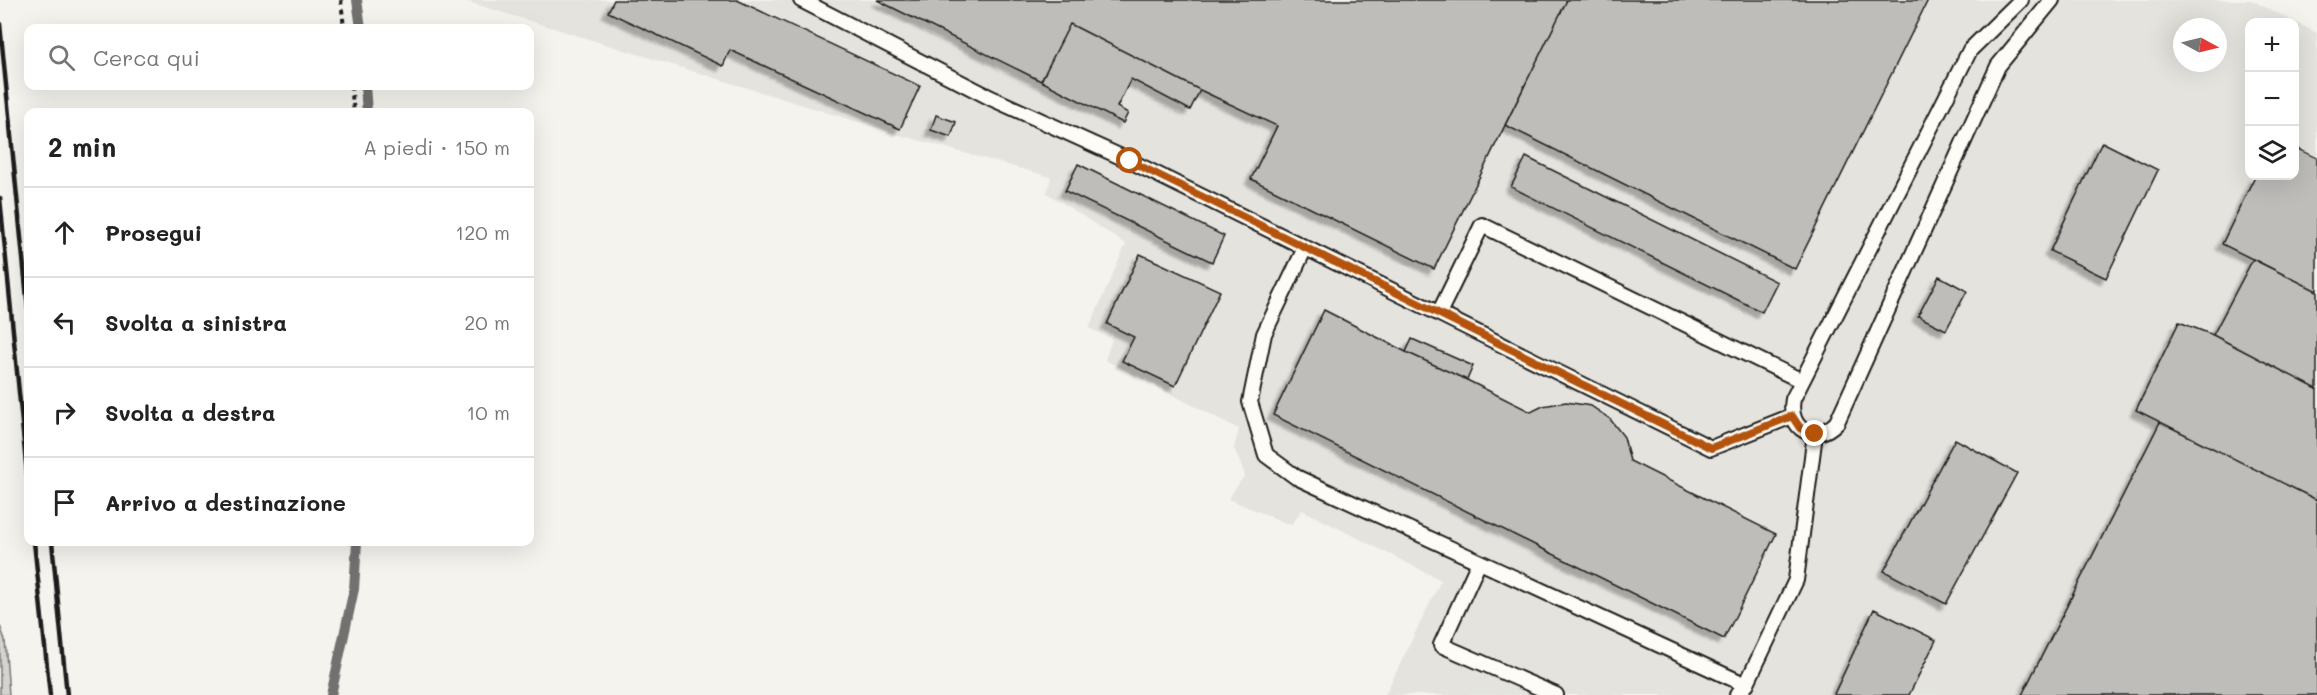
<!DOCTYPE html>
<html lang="it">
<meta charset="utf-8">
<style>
body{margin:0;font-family:Mali,sans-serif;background:#f2f2f2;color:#222}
.controls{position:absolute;right:18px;top:18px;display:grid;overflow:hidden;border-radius:12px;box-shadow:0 6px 24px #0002}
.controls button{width:54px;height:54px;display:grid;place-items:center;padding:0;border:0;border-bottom:2px solid #e0e0e0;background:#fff;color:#222;font:30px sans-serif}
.compass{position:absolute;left:2173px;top:18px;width:54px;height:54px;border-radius:50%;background:#fff;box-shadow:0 6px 24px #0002;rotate:97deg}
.stop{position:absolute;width:18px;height:18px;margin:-14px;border:4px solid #b45309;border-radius:50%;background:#fff}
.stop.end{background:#b45309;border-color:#fff;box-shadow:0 2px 6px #0008}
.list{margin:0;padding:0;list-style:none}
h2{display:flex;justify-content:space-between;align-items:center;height:78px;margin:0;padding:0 24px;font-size:26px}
h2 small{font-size:20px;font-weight:400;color:#767676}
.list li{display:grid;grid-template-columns:39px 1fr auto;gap:18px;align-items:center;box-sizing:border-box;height:90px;padding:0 24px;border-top:2px solid #e0e0e0}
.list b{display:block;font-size:22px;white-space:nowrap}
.list em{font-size:20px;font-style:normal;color:#767676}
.icon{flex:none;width:33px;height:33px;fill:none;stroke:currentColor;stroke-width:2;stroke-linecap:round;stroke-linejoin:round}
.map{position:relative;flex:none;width:2317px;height:695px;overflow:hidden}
.search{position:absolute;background:#fff;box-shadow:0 6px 24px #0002;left:24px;top:24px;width:510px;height:66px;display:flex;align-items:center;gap:15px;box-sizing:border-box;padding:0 21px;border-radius:12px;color:#767676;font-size:22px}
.panel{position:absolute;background:#fff;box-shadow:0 6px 24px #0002;left:24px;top:108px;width:510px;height:438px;border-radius:12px}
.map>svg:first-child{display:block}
</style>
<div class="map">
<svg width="2317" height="695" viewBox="0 0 2317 695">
<defs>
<filter id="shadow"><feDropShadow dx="-5.5" dy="5.5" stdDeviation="1.5" flood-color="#0004"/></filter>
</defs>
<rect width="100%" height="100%" fill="#f4f3ee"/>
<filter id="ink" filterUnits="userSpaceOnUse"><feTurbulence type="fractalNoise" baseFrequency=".0167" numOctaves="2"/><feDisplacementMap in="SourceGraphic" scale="12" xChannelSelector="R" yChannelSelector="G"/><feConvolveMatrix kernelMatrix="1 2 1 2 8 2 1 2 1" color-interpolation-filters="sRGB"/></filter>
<g filter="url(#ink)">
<path fill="#e4e3de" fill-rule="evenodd" d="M 462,0 L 2251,0 L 2317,33 L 2317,695 L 1385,695 L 1441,580 L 1302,510 L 1291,525 L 1228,499 L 1245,475 L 1234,448 L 1239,429 L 1105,360 L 1112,339 L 1089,328 L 1126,244 L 1047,193 L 1051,177 L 900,135 ZM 2250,22 L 2294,22 L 2294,176 L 2250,176 ZM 2182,27 L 2218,27 L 2218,63 L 2182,63 Z"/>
<path fill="#d4d3cf" stroke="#787876" stroke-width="1.5" d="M 0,626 L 5,640 L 9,695 L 0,695 Z"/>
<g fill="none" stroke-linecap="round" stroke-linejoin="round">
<path stroke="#72716f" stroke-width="10" d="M 357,0 L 361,28
M 365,86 L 367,112
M 331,695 L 354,589 L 357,542"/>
</g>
<path fill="#bebdba" stroke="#1c1c1c" stroke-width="1.5" filter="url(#shadow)" d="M 614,0 L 737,0 L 920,86 L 900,129 L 730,50 L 723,66 L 608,12 Z
M 877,0 L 1567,0 L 1434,269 L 1251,179 L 1277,126 L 1200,90 L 1070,24 L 1041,81 Z
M 1567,0 L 1928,0 L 1795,269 L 1505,125 Z
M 1070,24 L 1200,90 L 1190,110 L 1131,79 L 1117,107 L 1128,113 L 1123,123 L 1041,81 Z
M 936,115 L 956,122 L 951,137 L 931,130 Z
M 2102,142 L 2158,170 L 2106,278 L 2050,251 Z
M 2294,147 L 2317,158 L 2317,291 L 2222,244 L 2255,176 L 2294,176 Z
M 1526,157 L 1777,282 L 1762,312 L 1511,187 Z
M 1078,164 L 1224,236 L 1212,262 L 1065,191 Z
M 1140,254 L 1220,291 L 1175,386 L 1122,361 L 1134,337 L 1107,324 Z
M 2253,259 L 2317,291 L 2317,389 L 2213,335 Z
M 1939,276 L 1967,291 L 1946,330 L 1918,316 Z
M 1324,310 L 1406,352 L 1467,380 L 1531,412 L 1543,406 L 1566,402 L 1591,406 L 1610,419 L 1624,437 L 1630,461 L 1776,534 L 1724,639 L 1273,415 Z
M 2179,322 L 2213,335 L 2317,389 L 2317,500 L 2136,410 Z
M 1412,339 L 1473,366 L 1467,380 L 1406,352 Z
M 2160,422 L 2317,500 L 2317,695 L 2022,695 Z
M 1955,439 L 2017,473 L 1946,604 L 1884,571 Z
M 1874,609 L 1936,640 L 1909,695 L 1836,695 L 1834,694 Z"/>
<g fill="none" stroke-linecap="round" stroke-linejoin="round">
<g stroke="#1c1c1c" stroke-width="18">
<path id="service" d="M 801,0 L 991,98 L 1130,161 L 1711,448 L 1792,416
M 2021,0 L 1970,50 L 1793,399 C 1787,430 1815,445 1837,422 L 1998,66 L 2052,0
M 1305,248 L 1264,334 L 1250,402 L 1266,455 L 1296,477 L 1746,685
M 1439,313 L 1482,225 L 1802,381
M 1479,562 L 1441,645 L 1556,695
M 1737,695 L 1746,685 L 1796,580 L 1815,434"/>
</g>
<path stroke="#1c1c1c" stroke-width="4" stroke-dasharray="4.5 4.5" stroke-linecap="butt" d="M 341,0 L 344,28
M 351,86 L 354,112"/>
<use href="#service" stroke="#fdfcf7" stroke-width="14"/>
<path stroke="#1c1c1c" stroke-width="4.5" d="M 0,24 L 28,309
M 0,198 L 28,484
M 34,542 L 50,695
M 52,542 L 67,695"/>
</g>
</g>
<g fill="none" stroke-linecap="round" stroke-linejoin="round" filter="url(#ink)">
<path stroke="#b45309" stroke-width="8" d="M 1130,161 L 1711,448 L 1792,416 L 1800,428 L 1815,434"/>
</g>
</svg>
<div class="controls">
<button>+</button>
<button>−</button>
<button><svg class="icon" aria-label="layers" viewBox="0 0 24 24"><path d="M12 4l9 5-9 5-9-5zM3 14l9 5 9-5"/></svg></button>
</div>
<svg class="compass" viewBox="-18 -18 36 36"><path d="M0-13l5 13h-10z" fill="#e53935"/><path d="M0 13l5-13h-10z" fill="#767676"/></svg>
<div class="stop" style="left:1130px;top:161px"></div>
<div class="stop end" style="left:1815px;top:434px"></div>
<div class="search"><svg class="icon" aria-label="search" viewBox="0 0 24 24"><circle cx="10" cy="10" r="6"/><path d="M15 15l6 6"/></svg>Cerca qui</div>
<section class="panel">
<h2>2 min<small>A piedi · 150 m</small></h2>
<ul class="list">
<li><svg class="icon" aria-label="ahead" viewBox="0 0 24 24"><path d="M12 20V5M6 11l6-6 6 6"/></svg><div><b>Prosegui</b></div><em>120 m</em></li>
<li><svg class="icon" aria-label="left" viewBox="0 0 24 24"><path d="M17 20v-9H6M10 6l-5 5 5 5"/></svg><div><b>Svolta a sinistra</b></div><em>20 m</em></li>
<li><svg class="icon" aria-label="right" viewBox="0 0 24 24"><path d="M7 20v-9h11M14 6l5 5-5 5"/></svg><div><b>Svolta a destra</b></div><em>10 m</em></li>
<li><svg class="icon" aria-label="arrive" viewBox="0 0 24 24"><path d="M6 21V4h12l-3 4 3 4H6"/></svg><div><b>Arrivo a destinazione</b></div></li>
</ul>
</section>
</div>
